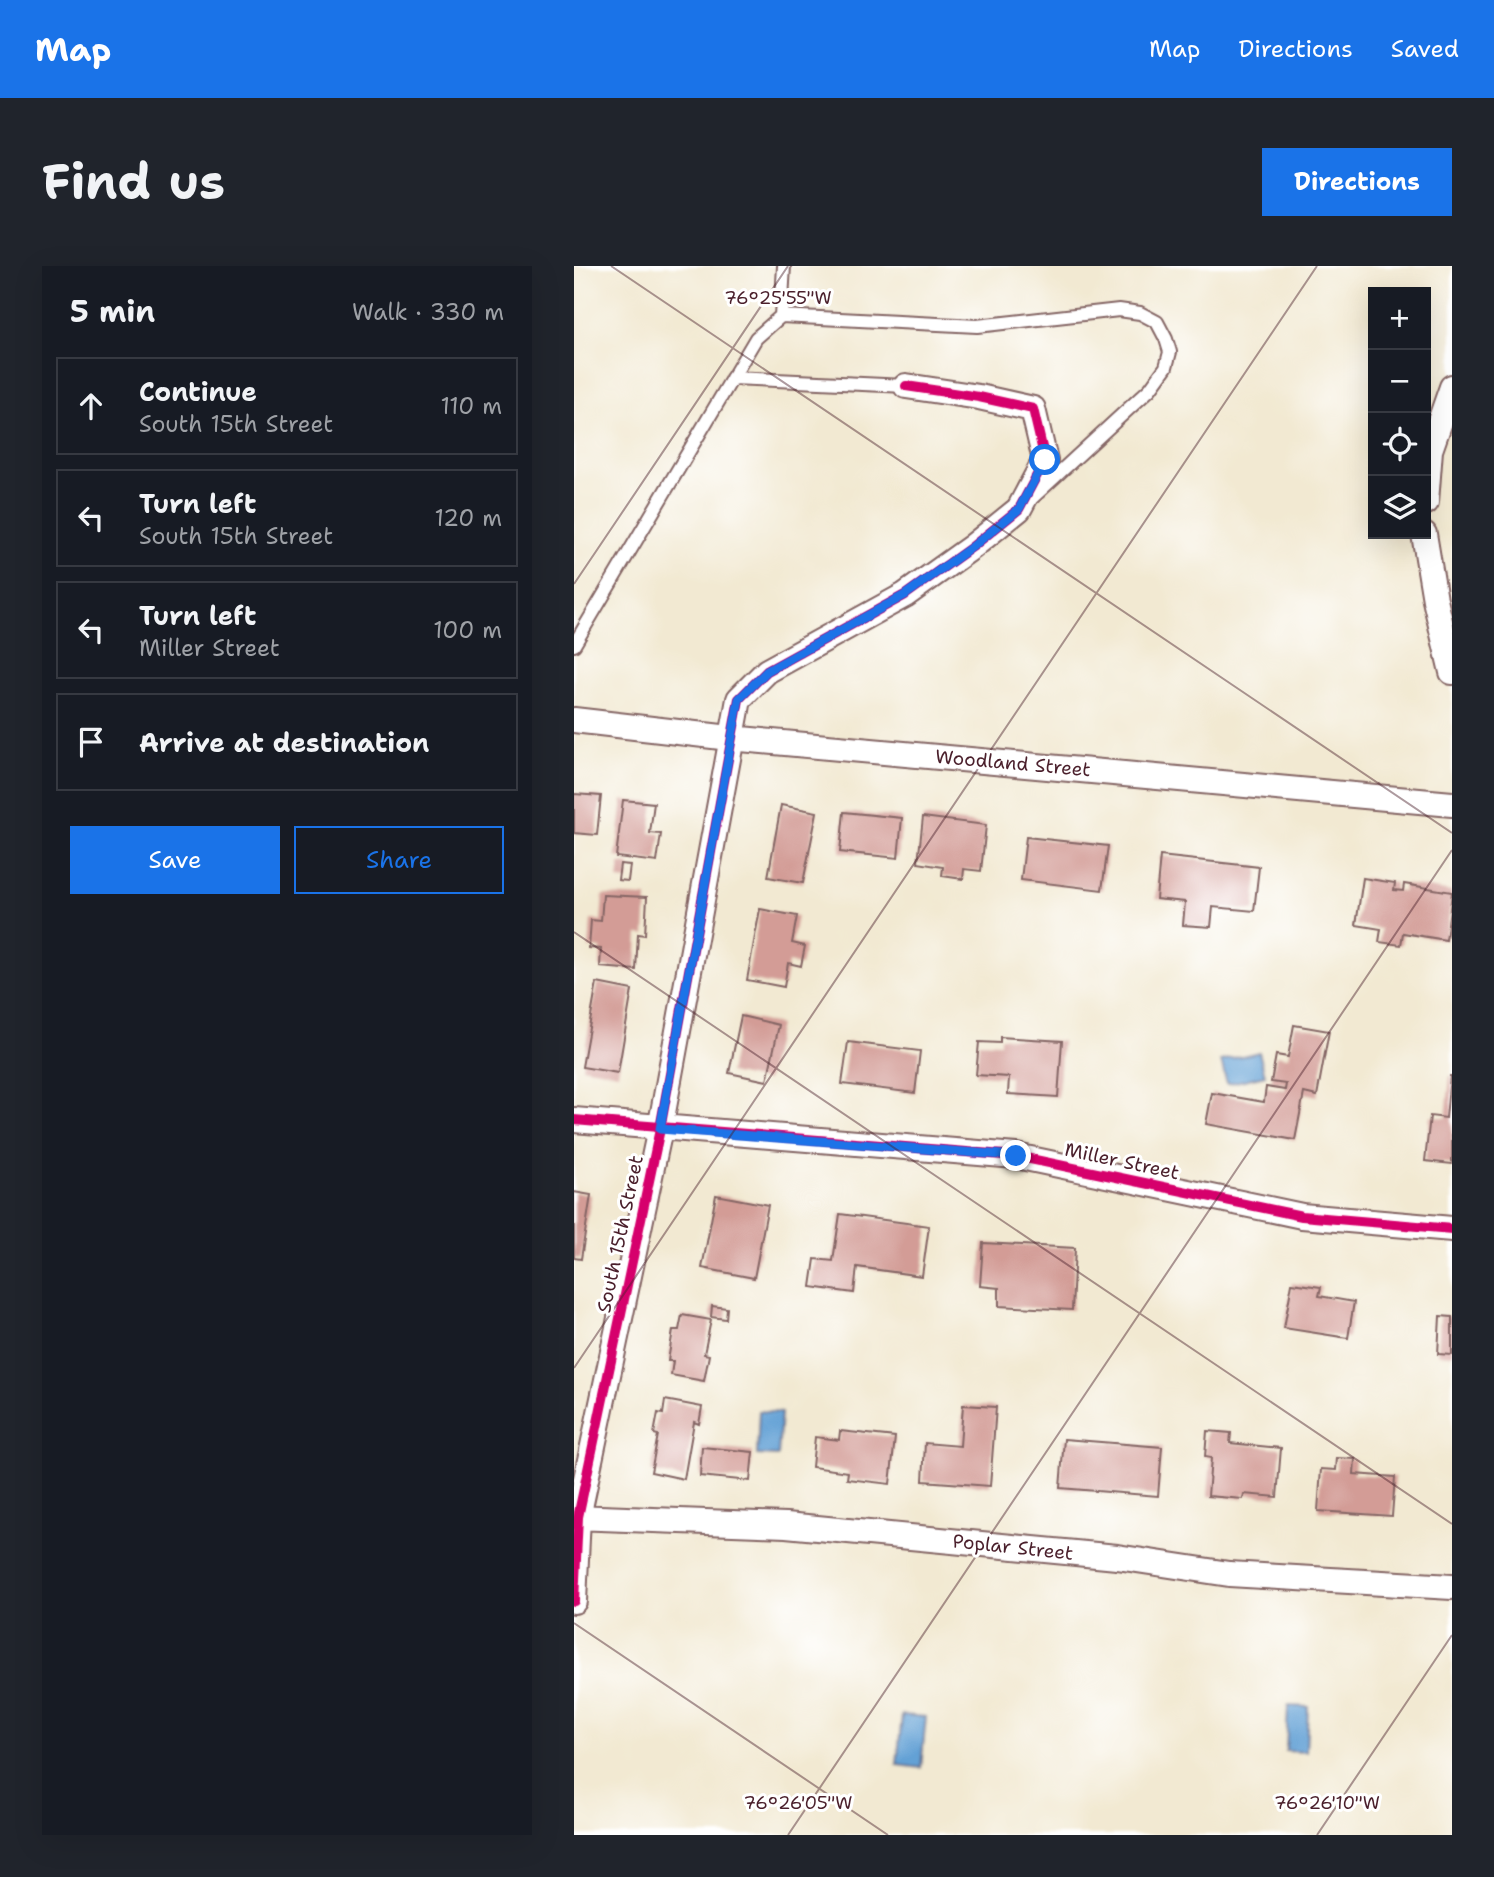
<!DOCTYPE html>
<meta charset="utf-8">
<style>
body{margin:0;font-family:"Shantell Sans",sans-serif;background:#20242c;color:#f1f3f6}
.controls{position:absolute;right:21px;top:21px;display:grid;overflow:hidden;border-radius:0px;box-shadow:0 7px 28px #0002}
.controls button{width:63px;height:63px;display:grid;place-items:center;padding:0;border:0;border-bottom:2px solid #363941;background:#171b24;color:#f1f3f6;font:35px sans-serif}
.stop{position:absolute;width:21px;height:21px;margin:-16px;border:5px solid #1a73e8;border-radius:50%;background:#fff}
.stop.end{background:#1a73e8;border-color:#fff;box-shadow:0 2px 7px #0008}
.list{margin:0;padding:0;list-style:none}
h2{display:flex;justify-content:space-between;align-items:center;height:91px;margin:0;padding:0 28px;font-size:30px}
h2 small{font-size:23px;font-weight:400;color:#9ea1a6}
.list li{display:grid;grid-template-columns:46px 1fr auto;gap:21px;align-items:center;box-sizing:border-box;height:98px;margin:0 14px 14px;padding:0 14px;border:2px solid #363941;border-radius:0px}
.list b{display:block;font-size:26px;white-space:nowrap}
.list p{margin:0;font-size:23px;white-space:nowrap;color:#9ea1a6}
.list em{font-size:23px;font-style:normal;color:#9ea1a6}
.actions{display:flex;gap:14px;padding:21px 28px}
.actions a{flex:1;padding:16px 0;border:2px solid #1a73e8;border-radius:0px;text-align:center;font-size:24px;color:#1a73e8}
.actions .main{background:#1a73e8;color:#fff}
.icon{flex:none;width:38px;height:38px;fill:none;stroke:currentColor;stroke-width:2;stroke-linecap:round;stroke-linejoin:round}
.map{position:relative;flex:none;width:878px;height:1569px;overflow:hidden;border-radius:0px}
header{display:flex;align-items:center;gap:42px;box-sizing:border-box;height:98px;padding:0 35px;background:#1a73e8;color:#fff}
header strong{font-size:33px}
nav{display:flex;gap:38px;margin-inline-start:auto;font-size:24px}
.intro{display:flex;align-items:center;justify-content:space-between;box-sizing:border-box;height:168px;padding:0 42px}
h1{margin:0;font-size:49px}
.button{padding:18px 32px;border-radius:0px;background:#1a73e8;color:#fff;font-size:24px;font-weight:700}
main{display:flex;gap:42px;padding:0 42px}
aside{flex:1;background:#171b24;border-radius:0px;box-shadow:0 7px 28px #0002}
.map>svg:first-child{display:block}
</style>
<header>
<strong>Map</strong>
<nav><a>Map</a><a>Directions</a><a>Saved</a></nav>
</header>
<div class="intro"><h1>Find us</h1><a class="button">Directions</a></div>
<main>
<aside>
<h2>5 min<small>Walk · 330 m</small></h2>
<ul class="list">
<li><svg class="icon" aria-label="ahead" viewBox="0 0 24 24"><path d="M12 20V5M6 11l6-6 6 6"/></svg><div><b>Continue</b><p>South 15th Street</p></div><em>110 m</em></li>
<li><svg class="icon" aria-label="left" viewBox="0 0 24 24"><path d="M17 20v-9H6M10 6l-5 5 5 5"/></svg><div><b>Turn left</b><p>South 15th Street</p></div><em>120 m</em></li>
<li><svg class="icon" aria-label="left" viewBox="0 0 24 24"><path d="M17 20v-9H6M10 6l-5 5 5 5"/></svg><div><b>Turn left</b><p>Miller Street</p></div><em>100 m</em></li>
<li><svg class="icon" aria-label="arrive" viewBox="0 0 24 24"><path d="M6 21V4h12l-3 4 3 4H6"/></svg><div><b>Arrive at destination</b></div></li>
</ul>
<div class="actions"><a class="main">Save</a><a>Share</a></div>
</aside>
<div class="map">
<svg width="878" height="1569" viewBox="0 0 878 1569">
<rect width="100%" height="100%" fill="#fff"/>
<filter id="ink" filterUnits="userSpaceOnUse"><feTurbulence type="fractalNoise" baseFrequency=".0143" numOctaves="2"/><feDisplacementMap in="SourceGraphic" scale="14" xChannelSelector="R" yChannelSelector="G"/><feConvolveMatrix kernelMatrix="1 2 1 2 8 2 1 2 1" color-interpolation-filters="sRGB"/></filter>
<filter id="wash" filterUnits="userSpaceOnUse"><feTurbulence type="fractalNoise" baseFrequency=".00686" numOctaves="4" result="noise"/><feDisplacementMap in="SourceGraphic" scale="28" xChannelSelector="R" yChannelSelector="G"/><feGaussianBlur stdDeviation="1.57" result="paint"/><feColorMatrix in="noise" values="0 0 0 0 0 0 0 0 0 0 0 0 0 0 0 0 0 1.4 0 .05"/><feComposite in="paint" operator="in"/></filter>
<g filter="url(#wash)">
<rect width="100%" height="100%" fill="#f2e9d2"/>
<path fill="#64a1d5" stroke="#576080" stroke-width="2" d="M 685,786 L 691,809 L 653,818 L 647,795 Z
M 185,1145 L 207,1147 L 204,1190 L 183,1189 Z
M 714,1440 L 734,1441 L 732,1486 L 712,1485 Z
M 328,1449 L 352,1451 L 347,1502 L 323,1499 Z"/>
<g id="blocks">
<path fill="#d39c96" d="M 0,528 L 27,530 L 23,569 L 0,567 Z
M 49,534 L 80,537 L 76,567 L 87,568 L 83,596 L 42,591 Z
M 207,539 L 243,546 L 229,617 L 194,611 Z
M 270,546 L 328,552 L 324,592 L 266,586 Z
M 349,551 L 412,559 L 407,605 L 390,603 L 389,613 L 368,610 L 369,601 L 344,597 Z
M 452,571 L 534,580 L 528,624 L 447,614 Z
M 586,590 L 685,601 L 680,645 L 639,641 L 637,661 L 609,659 L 611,636 L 582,633 Z
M 46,598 L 56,599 L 54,615 L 44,614 Z
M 789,612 L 821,617 L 820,624 L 829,625 L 830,618 L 878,626 L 872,674 L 829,667 L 827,679 L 805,676 L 807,663 L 782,659 Z
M 29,629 L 73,631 L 71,669 L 64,668 L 62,704 L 26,701 L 27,683 L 15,682 L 17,654 L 27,655 Z
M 186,643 L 223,650 L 218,677 L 231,680 L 227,700 L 214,697 L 210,721 L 173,714 Z
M 23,717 L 58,724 L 44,807 L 8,801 Z
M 167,750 L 205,759 L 193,815 L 155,807 Z
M 720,759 L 755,765 L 743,830 L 730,827 L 721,874 L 632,858 L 638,827 L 690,836 L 692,821 L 711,824 L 712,818 L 697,816 L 702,789 L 714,791 Z
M 426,771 L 488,775 L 484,831 L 434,828 L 435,811 L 402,809 L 405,776 L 426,777 Z
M 274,776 L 346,785 L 341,827 L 268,818 Z
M 876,810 L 878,810 L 878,898 L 851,895 L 856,850 L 872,852 Z
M 0,926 L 17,929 L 7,993 L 0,992 Z
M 142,929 L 194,939 L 180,1012 L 128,1002 Z
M 266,948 L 355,960 L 348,1010 L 283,1001 L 280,1027 L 237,1021 L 241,993 L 259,995 Z
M 409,977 L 501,982 L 498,1044 L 425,1040 L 425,1022 L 406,1020 Z
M 718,1017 L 747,1021 L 745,1030 L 780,1036 L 774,1072 L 710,1062 Z
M 138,1040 L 153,1042 L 152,1053 L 137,1051 Z
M 108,1049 L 137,1054 L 130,1088 L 135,1089 L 130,1115 L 97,1109 L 99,1095 L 94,1095 L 99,1064 L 105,1064 Z
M 866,1050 L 878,1051 L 878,1089 L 864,1088 Z
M 91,1134 L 128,1141 L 125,1158 L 120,1156 L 110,1213 L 77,1206 L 84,1169 L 80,1168 L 84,1147 L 89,1148 Z
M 389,1139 L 422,1141 L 416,1220 L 349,1215 L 351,1177 L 386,1180 Z
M 266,1165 L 321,1171 L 316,1218 L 273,1213 L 274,1206 L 238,1201 L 241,1171 L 265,1174 Z
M 633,1165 L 657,1167 L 656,1177 L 707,1182 L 703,1231 L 670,1228 L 669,1233 L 634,1230 L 637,1192 L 631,1191 Z
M 490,1173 L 588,1181 L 584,1230 L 486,1222 Z
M 128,1181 L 179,1186 L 176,1215 L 126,1210 Z
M 763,1192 L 781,1193 L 780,1208 L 821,1211 L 818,1250 L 744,1245 L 747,1203 L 762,1204 Z"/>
</g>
</g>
<g filter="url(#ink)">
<use href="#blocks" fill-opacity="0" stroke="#856665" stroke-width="2"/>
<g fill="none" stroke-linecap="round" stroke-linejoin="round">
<g stroke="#856665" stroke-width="16">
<path id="lane" d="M 207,50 L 210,0
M 158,112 L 332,120
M 0,379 L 182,72 L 207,50 L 403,60 L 545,44 L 566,47 L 583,56 L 592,73 L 596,86 L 592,101 L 576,123 L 459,231"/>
</g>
<g stroke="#856665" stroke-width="28">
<path id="street" d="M 852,236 L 856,184 L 878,121
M 850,268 L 861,334 L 878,406
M 0,454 L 156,472 L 878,538
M 0,854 L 442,890 L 728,950 L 878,963
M 0,1251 L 212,1259 L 543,1291 L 655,1308 L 878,1321
M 0,1335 L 4,1251 L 86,863 L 165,433 L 193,405 L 331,329 L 398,281 L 445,243 L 471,194 L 459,143 L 405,131 L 332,120"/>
</g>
<use href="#lane" stroke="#fff" stroke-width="12"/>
<use href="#street" stroke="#fff" stroke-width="24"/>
<g stroke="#fff" stroke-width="15">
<path id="cycleway" d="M 0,854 L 442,890 L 728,950 L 878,963
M 0,1335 L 4,1251 L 86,863 L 165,433 L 193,405 L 331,329 L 398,281 L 445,243 L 471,194 L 459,143 L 405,131 L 332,120"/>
</g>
<use href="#cycleway" stroke="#d6006c" stroke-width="10"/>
</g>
</g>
<g fill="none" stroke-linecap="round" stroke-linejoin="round" filter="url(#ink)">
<path stroke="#1a73e8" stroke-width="9" d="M 442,890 L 86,863 L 165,433 L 193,405 L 331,329 L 398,281 L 445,243 L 471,194"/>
</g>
<path fill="none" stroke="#4a1f2b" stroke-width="2" stroke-opacity="0.45" d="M 37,0 L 878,567M 0,318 L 214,0M 0,666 L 878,1258M 0,1102 L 743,0M 0,1357 L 314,1569M 214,1569 L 878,584M 743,1569 L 878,1369"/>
<g text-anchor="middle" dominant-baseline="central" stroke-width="6" stroke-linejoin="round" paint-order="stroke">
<g font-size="19" fill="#4a1f2b" stroke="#fff">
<text transform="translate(439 497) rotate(5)">Woodland Street</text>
<text transform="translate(548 895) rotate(12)">Miller Street</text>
<text transform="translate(46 968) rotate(-78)">South 15th Street</text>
<text transform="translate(439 1281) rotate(6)">Poplar Street</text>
</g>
</g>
<g font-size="18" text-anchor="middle" fill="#4a1f2b" stroke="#fff" stroke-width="6" stroke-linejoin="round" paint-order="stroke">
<text x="204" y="38">76°25'55"W</text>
<text x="224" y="1543">76°26'05"W</text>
<text x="753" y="1543">76°26'10"W</text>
</g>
</svg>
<div class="controls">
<button>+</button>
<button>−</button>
<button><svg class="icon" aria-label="locate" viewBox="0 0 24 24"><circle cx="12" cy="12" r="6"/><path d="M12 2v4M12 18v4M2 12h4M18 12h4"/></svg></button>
<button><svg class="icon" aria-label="layers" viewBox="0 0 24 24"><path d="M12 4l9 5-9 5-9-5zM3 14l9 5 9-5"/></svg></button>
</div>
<div class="stop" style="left:471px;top:194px"></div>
<div class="stop end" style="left:442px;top:890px"></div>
</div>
</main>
